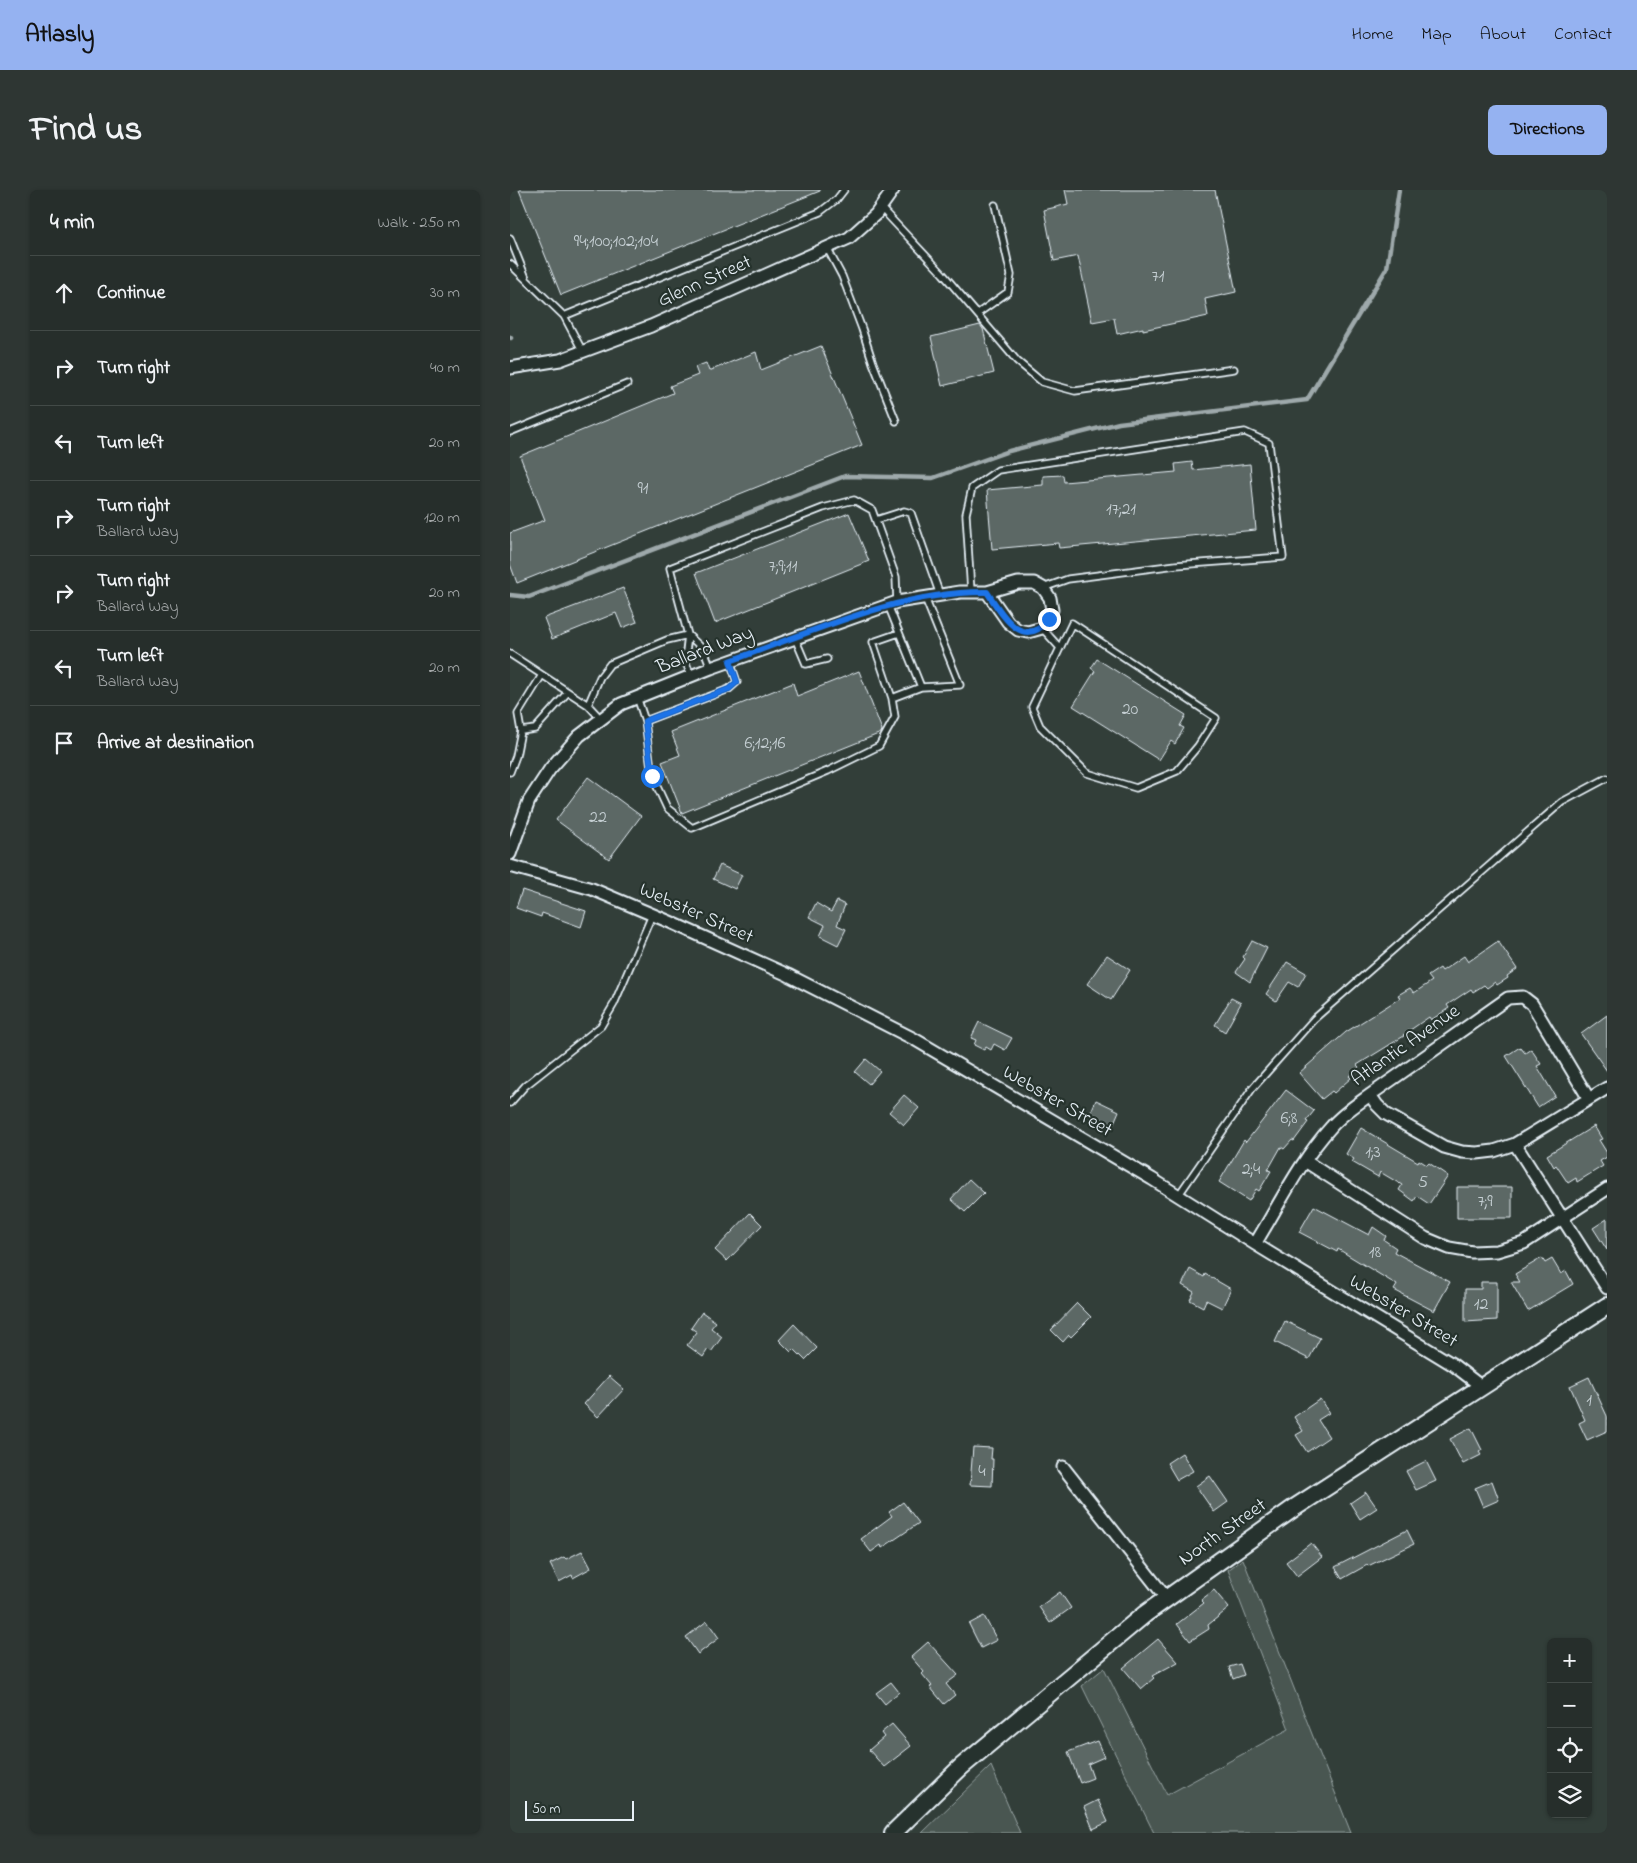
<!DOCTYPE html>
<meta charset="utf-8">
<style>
body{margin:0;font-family:"Indie Flower",sans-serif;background:#2e3633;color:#f1f3f6}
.controls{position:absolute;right:15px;bottom:15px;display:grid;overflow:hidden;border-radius:8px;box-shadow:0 1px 4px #0004}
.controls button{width:45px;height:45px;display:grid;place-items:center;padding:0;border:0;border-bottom:1px solid #424a47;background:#262e2b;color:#f1f3f6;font:25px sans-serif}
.scale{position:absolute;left:15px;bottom:12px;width:109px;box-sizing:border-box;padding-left:5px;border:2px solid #e8f1f8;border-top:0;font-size:14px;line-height:18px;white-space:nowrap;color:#e8f1f8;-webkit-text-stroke:4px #26332d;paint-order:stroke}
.stop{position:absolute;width:15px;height:15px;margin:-11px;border:4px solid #1a73e8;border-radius:50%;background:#fff}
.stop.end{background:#1a73e8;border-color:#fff;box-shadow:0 1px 5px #0008}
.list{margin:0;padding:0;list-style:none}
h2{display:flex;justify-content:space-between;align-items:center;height:65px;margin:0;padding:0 20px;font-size:21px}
h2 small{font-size:16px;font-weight:400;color:#a4a8a9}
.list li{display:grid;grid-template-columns:32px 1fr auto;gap:15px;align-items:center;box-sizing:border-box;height:75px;padding:0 20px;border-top:1px solid #424a47}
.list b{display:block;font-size:19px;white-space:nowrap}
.list p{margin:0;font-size:16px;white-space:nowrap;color:#a4a8a9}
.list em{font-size:16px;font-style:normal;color:#a4a8a9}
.icon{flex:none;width:28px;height:28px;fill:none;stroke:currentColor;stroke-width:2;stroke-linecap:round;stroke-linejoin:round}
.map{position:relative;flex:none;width:1097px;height:1643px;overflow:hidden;border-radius:8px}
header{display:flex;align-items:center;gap:30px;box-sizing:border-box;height:70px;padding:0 25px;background:#95b2f1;color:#111}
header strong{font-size:24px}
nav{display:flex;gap:28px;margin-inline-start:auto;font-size:18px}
.intro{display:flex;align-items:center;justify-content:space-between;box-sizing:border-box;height:120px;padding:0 30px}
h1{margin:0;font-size:35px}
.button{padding:12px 22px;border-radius:8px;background:#95b2f1;color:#111;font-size:18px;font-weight:700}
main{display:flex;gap:30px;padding:0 30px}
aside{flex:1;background:#262e2b;border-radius:8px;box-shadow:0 1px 4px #0004}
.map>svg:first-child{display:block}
</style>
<header>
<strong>Atlasly</strong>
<nav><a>Home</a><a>Map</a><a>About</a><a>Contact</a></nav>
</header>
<div class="intro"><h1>Find us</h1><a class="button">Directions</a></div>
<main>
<aside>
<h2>4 min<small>Walk · 250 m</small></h2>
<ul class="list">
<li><svg class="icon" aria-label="ahead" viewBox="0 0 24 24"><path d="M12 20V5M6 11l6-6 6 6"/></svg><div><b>Continue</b></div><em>30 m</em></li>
<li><svg class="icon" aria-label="right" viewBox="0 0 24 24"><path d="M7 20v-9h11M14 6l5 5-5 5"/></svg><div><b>Turn right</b></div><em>40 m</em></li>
<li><svg class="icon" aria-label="left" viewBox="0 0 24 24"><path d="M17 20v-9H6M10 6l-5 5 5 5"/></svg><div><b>Turn left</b></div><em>20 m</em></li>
<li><svg class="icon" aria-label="right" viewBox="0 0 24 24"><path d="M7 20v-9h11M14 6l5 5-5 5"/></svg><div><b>Turn right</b><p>Ballard Way</p></div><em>120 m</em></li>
<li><svg class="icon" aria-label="right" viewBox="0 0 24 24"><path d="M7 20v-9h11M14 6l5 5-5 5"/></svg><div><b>Turn right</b><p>Ballard Way</p></div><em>20 m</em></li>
<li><svg class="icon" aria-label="left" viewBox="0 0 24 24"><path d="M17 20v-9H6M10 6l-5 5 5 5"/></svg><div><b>Turn left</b><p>Ballard Way</p></div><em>20 m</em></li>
<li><svg class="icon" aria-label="arrive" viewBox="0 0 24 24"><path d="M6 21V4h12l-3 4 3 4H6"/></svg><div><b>Arrive at destination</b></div></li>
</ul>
</aside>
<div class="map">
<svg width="1097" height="1643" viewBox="0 0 1097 1643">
<rect width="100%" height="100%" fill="#323e39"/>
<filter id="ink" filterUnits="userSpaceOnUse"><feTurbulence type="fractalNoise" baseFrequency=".02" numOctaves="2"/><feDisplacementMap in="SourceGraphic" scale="10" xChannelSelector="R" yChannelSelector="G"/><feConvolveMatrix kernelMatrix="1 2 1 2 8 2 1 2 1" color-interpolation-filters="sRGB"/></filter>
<g filter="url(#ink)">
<path fill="#495651" stroke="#98a4a4" d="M 733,1369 L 841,1643 L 644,1643 L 572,1496 L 594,1478 L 657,1605 L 779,1539 L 718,1380 Z
M 481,1576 L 510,1643 L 412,1643 Z"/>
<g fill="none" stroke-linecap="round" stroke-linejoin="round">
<path stroke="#9ea9ab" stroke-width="4.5" d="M 0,147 L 1,148
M 0,405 L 19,407 L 335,286 L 423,288 L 499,261 L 609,233 L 797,210 L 877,78 L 889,0"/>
</g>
<path fill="#5c6865" stroke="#e8f1f8" d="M 9,0 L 310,0 L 310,1 L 51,105 Z
M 555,0 L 705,0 L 726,102 L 695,109 L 698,126 L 633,140 L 633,138 L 607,144 L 604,128 L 582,132 L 568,66 L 544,71 L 534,20 L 558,14 Z
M 470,135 L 473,139 L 484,183 L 432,196 L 421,147 Z
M 311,156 L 352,255 L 7,393 L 0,374 L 0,343 L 35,330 L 10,266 L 163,203 L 160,196 L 188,185 L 185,177 L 196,173 L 199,181 L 246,162 L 251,180 Z
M 682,272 L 683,280 L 740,274 L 746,340 L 549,358 L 548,353 L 482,359 L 477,300 L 533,295 L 533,286 L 553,285 L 554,292 L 666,282 L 665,274 Z
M 339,323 L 359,371 L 205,433 L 186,383 Z
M 113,398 L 127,432 L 112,438 L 106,423 L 42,449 L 34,428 Z
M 587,469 L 676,525 L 670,536 L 674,538 L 665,554 L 661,551 L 649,570 L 563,516 L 585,481 L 581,478 Z
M 349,481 L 372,540 L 371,543 L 172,623 L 152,572 L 170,565 L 161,542 L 283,493 L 287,506 Z
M 78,587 L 131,626 L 99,669 L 46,630 Z
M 210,675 L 232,685 L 225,699 L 203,689 Z
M 12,700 L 76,721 L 71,737 L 32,723 L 31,727 L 6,718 Z
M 327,711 L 335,715 L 327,735 L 336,739 L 328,755 L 310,746 L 315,735 L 299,727 L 306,713 L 321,722 Z
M 742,751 L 757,758 L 740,792 L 726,782 L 735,769 L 733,767 Z
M 988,751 L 1007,779 L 997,786 L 998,788 L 987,795 L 985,792 L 977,798 L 974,795 L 963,802 L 961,799 L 937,815 L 939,818 L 921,830 L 919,827 L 893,845 L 894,846 L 847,875 L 849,877 L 839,886 L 841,888 L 824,903 L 822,901 L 812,909 L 789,883 L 836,842 L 890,808 L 888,805 L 900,798 L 904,803 L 922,791 L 918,786 L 930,778 L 932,781 L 954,766 L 958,772 Z
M 597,765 L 620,780 L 601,810 L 577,794 Z
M 777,772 L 796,783 L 788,797 L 779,792 L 766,811 L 756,804 Z
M 721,808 L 731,813 L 715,842 L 705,835 Z
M 1097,825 L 1097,881 L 1071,844 Z
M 469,832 L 502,848 L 495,860 L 484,854 L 481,860 L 476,857 L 474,860 L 464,855 L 466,850 L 461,848 Z
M 1010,857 L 1015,863 L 1021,859 L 1031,874 L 1027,876 L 1045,906 L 1028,917 L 996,866 Z
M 356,869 L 370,881 L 359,894 L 345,882 Z
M 776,900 L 804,921 L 796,931 L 798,932 L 784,951 L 782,950 L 774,959 L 771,957 L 758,980 L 761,981 L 749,1001 L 746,999 L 739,1011 L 709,992 L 734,950 L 736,952 Z
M 394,905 L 409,918 L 394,935 L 379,922 Z
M 586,910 L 609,921 L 603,935 L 580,924 Z
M 1084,936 L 1092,949 L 1089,950 L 1097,963 L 1097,967 L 1090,971 L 1093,976 L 1067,992 L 1066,988 L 1058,993 L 1046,975 L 1044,977 L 1037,965 Z
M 851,938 L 908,972 L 909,970 L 917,975 L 919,973 L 938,986 L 919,1014 L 907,1006 L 904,1011 L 889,1000 L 892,995 L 870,982 L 868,987 L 842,972 L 844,969 L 836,964 Z
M 459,989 L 474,1003 L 455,1022 L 441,1009 Z
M 947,997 L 1002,997 L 1002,1028 L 947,1028 Z
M 804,1016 L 859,1045 L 863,1037 L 876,1046 L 874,1050 L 886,1058 L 884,1062 L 940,1092 L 924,1121 L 884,1100 L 887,1095 L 828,1059 L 827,1062 L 789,1042 Z
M 240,1023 L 252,1035 L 217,1071 L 205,1060 Z
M 1097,1029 L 1097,1060 L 1083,1038 Z
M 1032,1068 L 1035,1073 L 1042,1069 L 1051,1084 L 1056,1081 L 1063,1094 L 1018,1121 L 1001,1092 L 1010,1092 L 1005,1084 Z
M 680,1079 L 694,1087 L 695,1084 L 721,1099 L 712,1118 L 696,1110 L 693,1117 L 680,1110 L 684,1102 L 672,1095 Z
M 971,1092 L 987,1092 L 987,1130 L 955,1132 L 955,1099 L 971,1099 Z
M 567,1113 L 581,1127 L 561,1147 L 559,1145 L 553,1152 L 541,1140 Z
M 192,1122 L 206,1132 L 201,1138 L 212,1147 L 201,1162 L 198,1159 L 193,1167 L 177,1155 L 187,1142 L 181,1138 Z
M 775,1131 L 810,1148 L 799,1169 L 765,1152 Z
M 284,1134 L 307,1158 L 295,1170 L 284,1159 L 281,1162 L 269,1150 Z
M 99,1186 L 114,1199 L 88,1227 L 74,1214 Z
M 1079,1187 L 1097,1226 L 1097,1241 L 1077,1250 L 1069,1233 L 1075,1230 L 1060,1196 Z
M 810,1209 L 819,1223 L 808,1230 L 819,1247 L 797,1262 L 786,1245 L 793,1241 L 784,1227 Z
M 961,1238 L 972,1260 L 969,1262 L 971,1265 L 953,1274 L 940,1249 Z
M 463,1257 L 482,1258 L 481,1269 L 483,1269 L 482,1296 L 460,1295 Z
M 672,1263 L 683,1281 L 667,1290 L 657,1273 Z
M 916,1271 L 926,1291 L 906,1300 L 896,1281 Z
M 700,1286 L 718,1312 L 704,1322 L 686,1296 Z
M 982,1291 L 989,1310 L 973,1317 L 965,1298 Z
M 856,1302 L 867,1318 L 850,1329 L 840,1313 Z
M 393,1312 L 409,1333 L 372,1358 L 371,1355 L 361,1362 L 351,1349 L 382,1326 L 379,1322 Z
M 897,1340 L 904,1354 L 858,1376 L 857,1375 L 832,1389 L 825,1377 Z
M 801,1353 L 812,1367 L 787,1386 L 776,1372 Z
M 72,1361 L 81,1378 L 63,1388 L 62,1385 L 49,1392 L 40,1374 L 54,1367 L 56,1369 Z
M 704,1400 L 719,1418 L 698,1435 L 699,1439 L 680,1451 L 667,1434 L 694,1413 L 691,1410 Z
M 550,1402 L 561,1418 L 540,1433 L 529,1417 Z
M 474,1426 L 487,1450 L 471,1458 L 459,1434 Z
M 197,1431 L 209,1448 L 188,1464 L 176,1447 Z
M 648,1449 L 668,1472 L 642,1486 L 644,1488 L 631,1499 L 613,1478 Z
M 418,1452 L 448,1485 L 436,1494 L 445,1505 L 434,1514 L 420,1497 L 422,1496 L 412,1484 L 414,1482 L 401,1467 Z
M 730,1474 L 734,1485 L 723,1489 L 719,1477 Z
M 381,1492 L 389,1502 L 375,1514 L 366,1503 Z
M 382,1534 L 401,1556 L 374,1577 L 359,1560 L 374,1547 L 371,1543 Z
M 587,1551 L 594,1567 L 578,1574 L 583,1588 L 570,1593 L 558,1562 Z
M 588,1610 L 598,1632 L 583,1639 L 574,1617 Z"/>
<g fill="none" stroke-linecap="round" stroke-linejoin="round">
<g stroke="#e8f1f8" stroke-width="9">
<path id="service" d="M 371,18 L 433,84 L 507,171 L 532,192 L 565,201 L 724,179
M 0,48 L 16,88
M 317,58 L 332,86 L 352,139 L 363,173 L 386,231
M 0,74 L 54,126 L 73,162
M 467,124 L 498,102 L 501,85 L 485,15
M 54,126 L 310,22 L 327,9 L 334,0
M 0,242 L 117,194
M 366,330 L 394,321 L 401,323 L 430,405
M 461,402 L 456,324 L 462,298 L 488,280 L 735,242 L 759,253 L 773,367 L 666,375 L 558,389 L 533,398
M 378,415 L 411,497 L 382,508 L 363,452 L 389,443
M 532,438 L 550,458 L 522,517 L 530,536 L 577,583 L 626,598 L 667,581 L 688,556 L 706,528 L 562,433 L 550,458
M 178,445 L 194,460 L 201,478
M 285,448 L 296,474 L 317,469
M 0,464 L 78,515
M 32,485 L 8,524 L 11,541 L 25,539 L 58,502
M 181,486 L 175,470 L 178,445 L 160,378 L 313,318 L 344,310 L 362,320 L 386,387 L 387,412
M 411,497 L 450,495 L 415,408
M 127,507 L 135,531 L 142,586 L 157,618 L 182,638 L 318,581 L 369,556 L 385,527 L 382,508
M 91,529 L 78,515 L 90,487 L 100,474 L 157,450 L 178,445
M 135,531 L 219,499 L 227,492 L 220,471
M 0,582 L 6,566 L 11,541
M 0,913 L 15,896 L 91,836 L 104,814 L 142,725
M 668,1006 L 742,899 L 804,829 L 1052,612 L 1097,588"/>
</g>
<g stroke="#e8f1f8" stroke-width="15">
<path id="minor" d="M 0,178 L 50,170 L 141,136 L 339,48 L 366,24 L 383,0
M 0,664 L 19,611 L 40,579 L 69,546 L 111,514 L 201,478 L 387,412 L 450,402 L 477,402 L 508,393 L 524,393 L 533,398 L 540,408 L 542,420 L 539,429 L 532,438 L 518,442 L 508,440 L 498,432 L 477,402
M 0,676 L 82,699 L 160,732 L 278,785 L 404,849 L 642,989 L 745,1054 L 942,1174 L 972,1197
M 860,905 L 867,915 L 876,924 L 934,957 L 952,962 L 967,963 L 984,961 L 1005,954 L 1097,898
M 1005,954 L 1097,1098
M 795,971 L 915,1048 L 939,1058 L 962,1062 L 987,1061 L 1014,1053 L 1097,999
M 745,1054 C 769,1015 790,971 821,937 C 832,924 846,915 860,905 L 998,808 L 1013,807 L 1022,814 L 1079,909
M 553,1277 L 657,1409"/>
</g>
<g stroke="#e8f1f8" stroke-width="20">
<path id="secondary" d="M 383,1643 L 451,1577 L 635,1424 L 784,1318 L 1097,1116"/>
</g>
<use href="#service" stroke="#26332d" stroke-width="5.5"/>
<use href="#minor" stroke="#26332d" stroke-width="11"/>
<use href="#secondary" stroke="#26332d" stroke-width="16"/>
</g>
</g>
<g fill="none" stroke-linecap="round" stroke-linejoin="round" filter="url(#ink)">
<path stroke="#1a73e8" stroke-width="6" d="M 142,586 L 135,531 L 219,499 L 227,492 L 220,471 C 302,442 389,401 477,402 C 492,424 512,462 539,429"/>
</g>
<g text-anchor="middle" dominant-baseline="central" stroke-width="4.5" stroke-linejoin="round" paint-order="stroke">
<g font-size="18" fill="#c5cfd3">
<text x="106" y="52">94;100;102;104</text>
<text x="648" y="87">71</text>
<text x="133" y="299">91</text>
<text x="611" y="320">17;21</text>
<text x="273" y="377">7;9;11</text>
<text x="620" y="520">20</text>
<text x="255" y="554">6;12;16</text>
<text x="88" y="628">22</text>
<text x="779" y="929">6;8</text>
<text x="863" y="963">1;3</text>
<text x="741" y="980">2;4</text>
<text x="913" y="993">5</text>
<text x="975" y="1012">7;9</text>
<text x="865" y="1063">18</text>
<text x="971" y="1115">12</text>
<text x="1079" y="1211">1</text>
<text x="472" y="1282">4</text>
</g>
<g font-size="20" fill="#e8f1f8" stroke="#26332d">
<text transform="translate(195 92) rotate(-24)">Glenn Street</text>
<text transform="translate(195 461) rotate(-21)">Ballard Way</text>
<text transform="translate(186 724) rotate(24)">Webster Street</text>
<text transform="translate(896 856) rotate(-35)">Atlantic Avenue</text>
<text transform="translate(547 912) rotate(30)">Webster Street</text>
<text transform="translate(893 1122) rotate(31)">Webster Street</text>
<text transform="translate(713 1343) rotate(-35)">North Street</text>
</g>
</g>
</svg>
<div class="controls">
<button>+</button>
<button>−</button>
<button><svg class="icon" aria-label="locate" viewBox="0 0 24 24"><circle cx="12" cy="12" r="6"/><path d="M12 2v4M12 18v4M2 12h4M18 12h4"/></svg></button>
<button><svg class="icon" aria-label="layers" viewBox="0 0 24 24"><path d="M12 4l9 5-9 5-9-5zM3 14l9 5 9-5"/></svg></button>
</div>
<div class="scale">50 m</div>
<div class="stop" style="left:142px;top:586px"></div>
<div class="stop end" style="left:539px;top:429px"></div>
</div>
</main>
